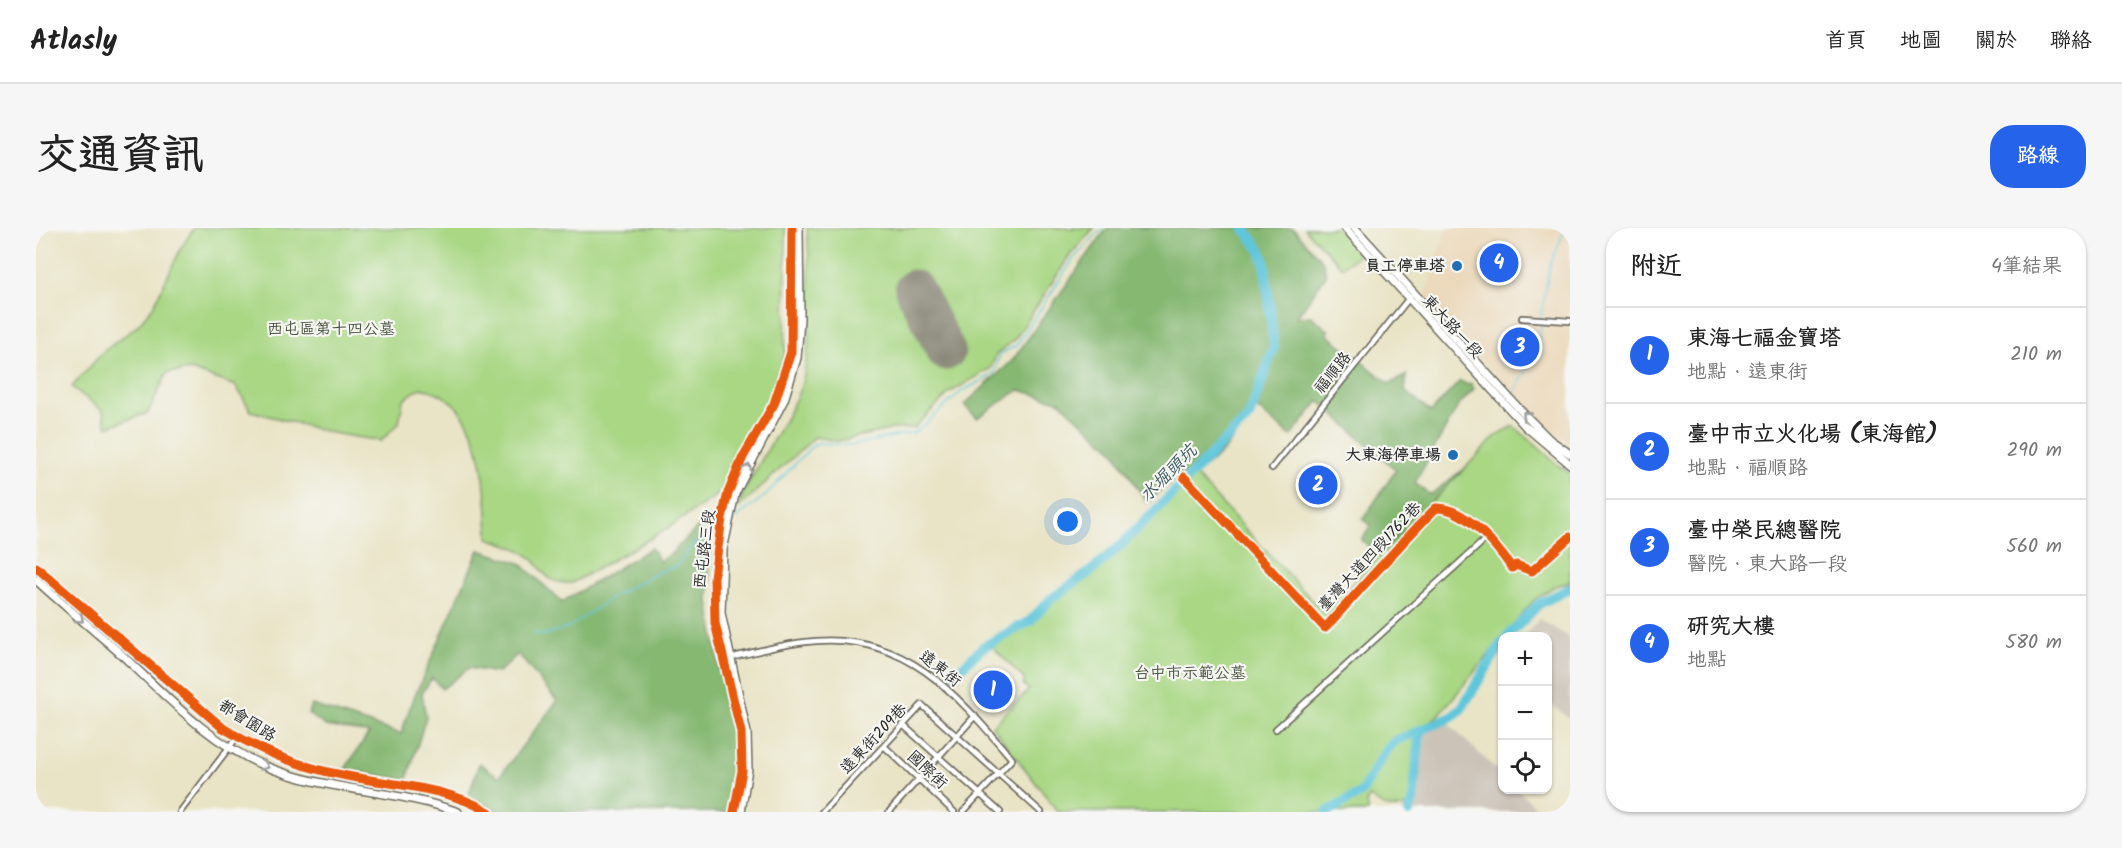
<!DOCTYPE html>
<html lang="zh-TW">
<meta charset="utf-8">
<style>
body{margin:0;font-family:Kalam,"LXGW WenKai TC",sans-serif;background:#f6f6f6;color:#222}
.controls{position:absolute;right:18px;bottom:18px;display:grid;overflow:hidden;border-radius:12px;box-shadow:0 2px 4px #0004}
.controls button{width:54px;height:54px;display:grid;place-items:center;padding:0;border:0;border-bottom:2px solid #e0e0e0;background:#fff;color:#222;font:30px sans-serif}
.you{position:absolute;left:1032px;top:294px;width:21px;height:21px;margin:-15px;border:4px solid #fff;border-radius:50%;background:#1a73e8;box-shadow:0 0 0 9px #1a73e833}
.badge{display:grid;place-items:center;width:39px;height:39px;border-radius:50%;background:#2563eb;color:#fff;font-size:20px;font-weight:700}
.pin{position:absolute;translate:-50% -50%;border:3px solid #fff;box-shadow:0 2px 6px #0006}
.list{margin:0;padding:0;list-style:none}
h2{display:flex;justify-content:space-between;align-items:center;height:78px;margin:0;padding:0 24px;font-size:26px}
h2 small{font-size:20px;font-weight:400;color:#767676}
.list li{display:grid;grid-template-columns:39px 1fr auto;gap:18px;align-items:center;box-sizing:border-box;height:96px;padding:0 24px;border-top:2px solid #e0e0e0}
.list b{display:block;font-size:22px;white-space:nowrap}
.list p{margin:0;font-size:20px;white-space:nowrap;color:#767676}
.list em{font-size:20px;font-style:normal;color:#767676}
.icon{flex:none;width:33px;height:33px;fill:none;stroke:currentColor;stroke-width:2;stroke-linecap:round;stroke-linejoin:round}
.map{position:relative;flex:none;width:1534px;height:584px;overflow:hidden;border-radius:24px}
header{display:flex;align-items:center;gap:36px;box-sizing:border-box;height:84px;padding:0 30px;background:#fff;border-bottom:2px solid #e0e0e0}
header strong{font-size:28px}
nav{display:flex;gap:33px;margin-inline-start:auto;font-size:21px}
.intro{display:flex;align-items:center;justify-content:space-between;box-sizing:border-box;height:144px;padding:0 36px}
h1{margin:0;font-size:42px}
.button{padding:15px 27px;border-radius:24px;background:#2563eb;color:#fff;font-size:21px;font-weight:700}
main{display:flex;gap:36px;padding:0 36px}
aside{flex:1;background:#fff;border-radius:24px;box-shadow:0 2px 4px #0004}
.map>svg:first-child{display:block}
</style>
<header>
<strong>Atlasly</strong>
<nav><a>首頁</a><a>地圖</a><a>關於</a><a>聯絡</a></nav>
</header>
<div class="intro"><h1>交通資訊</h1><a class="button">路線</a></div>
<main>
<div class="map">
<svg width="1534" height="584" viewBox="0 0 1534 584">
<rect width="100%" height="100%" fill="#f6f6f2"/>
<filter id="ink" filterUnits="userSpaceOnUse"><feTurbulence type="fractalNoise" baseFrequency=".0167" numOctaves="2"/><feDisplacementMap in="SourceGraphic" scale="12" xChannelSelector="R" yChannelSelector="G"/><feConvolveMatrix kernelMatrix="1 2 1 2 8 2 1 2 1" color-interpolation-filters="sRGB"/></filter>
<filter id="wash" filterUnits="userSpaceOnUse"><feTurbulence type="fractalNoise" baseFrequency=".008" numOctaves="4" result="noise"/><feDisplacementMap in="SourceGraphic" scale="24" xChannelSelector="R" yChannelSelector="G"/><feGaussianBlur stdDeviation="1.35" result="paint"/><feColorMatrix in="noise" values="0 0 0 0 0 0 0 0 0 0 0 0 0 0 0 0 0 1.4 0 .05"/><feComposite in="paint" operator="in"/></filter>
<g filter="url(#wash)">
<rect width="100%" height="100%" fill="#e9e4c6"/>
<path fill="#ebd8ba" d="M 1411,0 L 1534,0 L 1534,216 L 1508,194 L 1403,89 L 1389,68 Z"/>
<path fill="#cbc3b8" d="M 1503,391 L 1534,410 L 1534,491 L 1512,474 L 1512,409 L 1489,408 Z
M 1403,487 L 1466,547 L 1466,562 L 1482,562 L 1505,584 L 1364,584 L 1373,576 L 1384,526 L 1386,499 Z"/>
<path fill="#a9d784" stroke="#6a8158" stroke-width="1.5" d="M 158,0 L 750,0 L 749,127 L 732,177 L 699,234 L 687,263 L 626,304 L 536,355 C 503,357 509,335 487,324 C 477,318 463,314 452,310 C 450,260 449,169 384,160 L 367,172 L 363,195 L 345,213 L 296,205 L 215,183 L 200,158 L 155,142 L 131,145 L 112,185 L 71,199 L 67,183 L 36,159 L 67,124 L 101,98 L 117,79 L 145,20 Z
M 771,0 L 1058,0 L 1034,27 L 980,110 L 960,127 L 955,140 L 913,165 L 878,200 L 857,201 L 802,213 L 779,209 L 702,280 C 717,238 747,203 764,161 C 777,126 774,39 771,0 Z
M 1268,0 L 1300,0 L 1324,26 L 1306,39 Z
M 1478,198 L 1523,238 L 1534,245 L 1534,354 L 1519,358 L 1498,372 L 1403,487 L 1386,499 L 1384,526 L 1373,577 C 1357,584 1349,580 1334,569 L 1330,574 L 1332,584 L 1022,584 L 956,498 L 993,462 L 987,456 L 989,452 L 955,417 L 996,394 L 1016,372 L 1055,345 L 1159,247 L 1288,385 L 1460,208 Z"/>
<path fill="#86b872" stroke="#58724e" stroke-width="1.5" d="M 1071,0 L 1257,0 L 1287,34 L 1290,47 L 1261,89 L 1275,88 L 1293,103 L 1291,106 L 1354,156 L 1371,147 L 1369,163 L 1395,184 L 1424,153 L 1432,157 L 1435,155 L 1438,161 L 1422,178 L 1379,255 L 1394,267 L 1430,239 L 1343,328 L 1326,312 L 1335,297 L 1327,291 L 1360,242 L 1283,173 L 1255,208 L 1220,180 L 1188,223 L 1159,247 L 1145,245 L 1111,275 L 1078,223 L 1023,173 L 983,162 L 941,190 L 928,177 L 976,133 Z
M 662,299 L 675,320 L 673,372 L 681,429 L 696,492 L 699,546 L 692,584 L 464,584 L 433,567 L 443,535 L 463,549 L 521,473 L 482,426 L 462,445 L 433,440 L 406,461 L 396,450 L 386,465 L 390,489 L 371,552 L 309,541 L 333,505 L 290,498 L 272,486 L 276,477 L 365,506 L 376,474 L 443,322 L 484,335 L 526,374 L 615,320 L 624,334 L 638,323 Z"/>
<g fill="none" stroke-linecap="round" stroke-linejoin="round">
<path stroke="#5ec6db" stroke-width="1.5" d="M 1505,89 L 1514,37 L 1530,0
M 1477,167 C 1489,144 1505,121 1505,93
M 696,293 L 729,268 L 774,220 L 783,215 L 816,217 L 880,204 L 925,164 L 958,146 L 964,126 L 981,117 L 1038,30 L 1067,0
M 496,405 L 508,407 L 532,400 L 581,366 L 625,343 L 641,338 L 657,317 L 679,303"/>
<path stroke="#5ec6db" stroke-width="10" d="M 1471,409 L 1503,376 L 1534,360
M 919,446 L 947,419 L 994,393 L 1015,371 L 1054,344 L 1083,319 L 1213,189 L 1238,119 L 1229,36 L 1225,23 L 1208,0
M 1291,584 L 1325,565 L 1349,524 L 1359,513 L 1416,489 L 1425,481 L 1466,415
M 1373,584 L 1377,574 L 1384,502"/>
<path stroke="#8a8878" stroke-width="39" d="M 878,61 L 910,123"/>
</g>
</g>
<g filter="url(#ink)">
<g fill="none" stroke-linecap="round" stroke-linejoin="round">
<g stroke="#6e6c61" stroke-width="8">
<path id="street" d="M 1486,90 L 1534,93
M 1236,240 L 1374,69
M 1148,249 L 1289,400 C 1326,360 1361,319 1400,280 C 1429,279 1460,317 1476,340 L 1480,337 L 1496,343 L 1534,309
M 694,430 C 723,423 751,415 780,413 C 872,406 922,468 976,531 L 927,584
M 867,497 L 964,584
M 1240,501 L 1452,309
M 848,518 L 918,584
M 144,584 L 201,509
M 786,584 L 886,477 L 1005,584
M 853,584 L 939,488"/>
</g>
<g stroke="#6e6c61" stroke-width="10">
<path id="secondary" d="M 1309,0 L 1489,198 L 1534,236
M 1319,0 L 1487,185 L 1513,211 L 1534,226
M 0,339 L 187,500 C 226,524 266,540 311,548 C 357,557 411,559 453,584
M 0,352 C 28,378 58,402 86,427 C 129,467 173,515 229,538 C 291,564 360,561 422,584
M 698,584 L 706,543 L 705,504 L 679,395 L 678,349 L 686,290 L 692,265 L 707,229 L 738,176 L 755,124 L 756,0
M 705,584 L 712,541 L 711,505 L 685,385 L 687,322 L 699,266 L 748,172 L 761,130 L 764,91 L 763,0"/>
</g>
<use href="#street" stroke="#fff" stroke-width="4.5"/>
<use href="#secondary" stroke="#fff" stroke-width="7"/>
<g stroke="#f6f6f2" stroke-width="13">
<path id="cycleway" d="M 1148,249 L 1289,400 C 1326,360 1361,319 1400,280 C 1429,279 1460,317 1476,340 L 1480,337 L 1496,343 L 1534,309
M 0,339 L 187,500 C 226,524 266,540 311,548 C 357,557 411,559 453,584
M 698,584 L 706,543 L 705,504 L 679,395 L 678,349 L 686,290 L 692,265 L 707,229 L 738,176 L 755,124 L 756,0"/>
</g>
<use href="#cycleway" stroke="#e8590c" stroke-width="9"/>
</g>
<defs><path id="oneway-chevron" d="M-2-3.5L2.5 0L-2 3.5" fill="none" stroke-width="1.6" stroke-linecap="round" stroke-linejoin="round" transform="scale(1.5)"/></defs>
<g stroke="#a0a0a0">
<use href="#oneway-chevron" transform="translate(1490 187) rotate(-134)"/>
<use href="#oneway-chevron" transform="translate(712 240) rotate(-65)"/>
<use href="#oneway-chevron" transform="translate(44 391) rotate(41)"/>
<use href="#oneway-chevron" transform="translate(229 538) rotate(23)"/>
</g>
</g>
<g fill="#1f6fb2" stroke="#f6f6f2" stroke-width="2">
<circle cx="1421" cy="38" r="6"/>
<circle cx="1417" cy="227" r="6"/>
</g>
<g text-anchor="middle" dominant-baseline="central" stroke-width="4.5" stroke-linejoin="round" paint-order="stroke">
<g font-size="16" font-weight="bold" fill="#2b2b2b" stroke="#f6f6f2" text-anchor="end">
<text x="1409" y="38">員工停車塔</text>
<text x="1405" y="227">大東海停車場</text>
</g>
<g font-size="16" fill="#2b2b2b" stroke="#f6f6f2">
<text transform="translate(1416 99) rotate(47)">東大路一段</text>
<text transform="translate(1297 145) rotate(-51)">福順路</text>
<text transform="translate(669 321) rotate(-83)">西屯路三段</text>
<text transform="translate(1334 329) rotate(-47)">臺灣大道四段1762巷</text>
<text transform="translate(904 441) rotate(38)">遠東街</text>
<text transform="translate(211 493) rotate(32)">都會園路</text>
<text transform="translate(838 511) rotate(-47)">遠東街209巷</text>
<text transform="translate(891 542) rotate(43)">國際街</text>
</g>
<g font-size="16" fill="#4a5641" stroke="#f6f6f2">
<text x="295" y="101">西屯區第十四公墓</text>
<text x="1154" y="445">台中市示範公墓</text>
</g>
<g font-size="18" font-style="italic" fill="#3a5a60" stroke="#f6f6f2">
<text transform="translate(1133 246) rotate(-45)">水堀頭坑</text>
</g>
</g>
</svg>
<div class="controls">
<button>+</button>
<button>−</button>
<button><svg class="icon" aria-label="locate" viewBox="0 0 24 24"><circle cx="12" cy="12" r="6"/><path d="M12 2v4M12 18v4M2 12h4M18 12h4"/></svg></button>
</div>
<div class="you"></div>
<div class="pin badge" style="left:957px;top:462px">1</div>
<div class="pin badge" style="left:1282px;top:257px">2</div>
<div class="pin badge" style="left:1484px;top:119px">3</div>
<div class="pin badge" style="left:1463px;top:35px">4</div>
</div>
<aside>
<h2>附近<small>4筆結果</small></h2>
<ul class="list">
<li><span class="badge">1</span><div><b>東海七福金寶塔</b><p>地點 · 遠東街</p></div><em>210 m</em></li>
<li><span class="badge">2</span><div><b>臺中市立火化場 (東海館)</b><p>地點 · 福順路</p></div><em>290 m</em></li>
<li><span class="badge">3</span><div><b>臺中榮民總醫院</b><p>醫院 · 東大路一段</p></div><em>560 m</em></li>
<li><span class="badge">4</span><div><b>研究大樓</b><p>地點</p></div><em>580 m</em></li>
</ul>
</aside>
</main>
